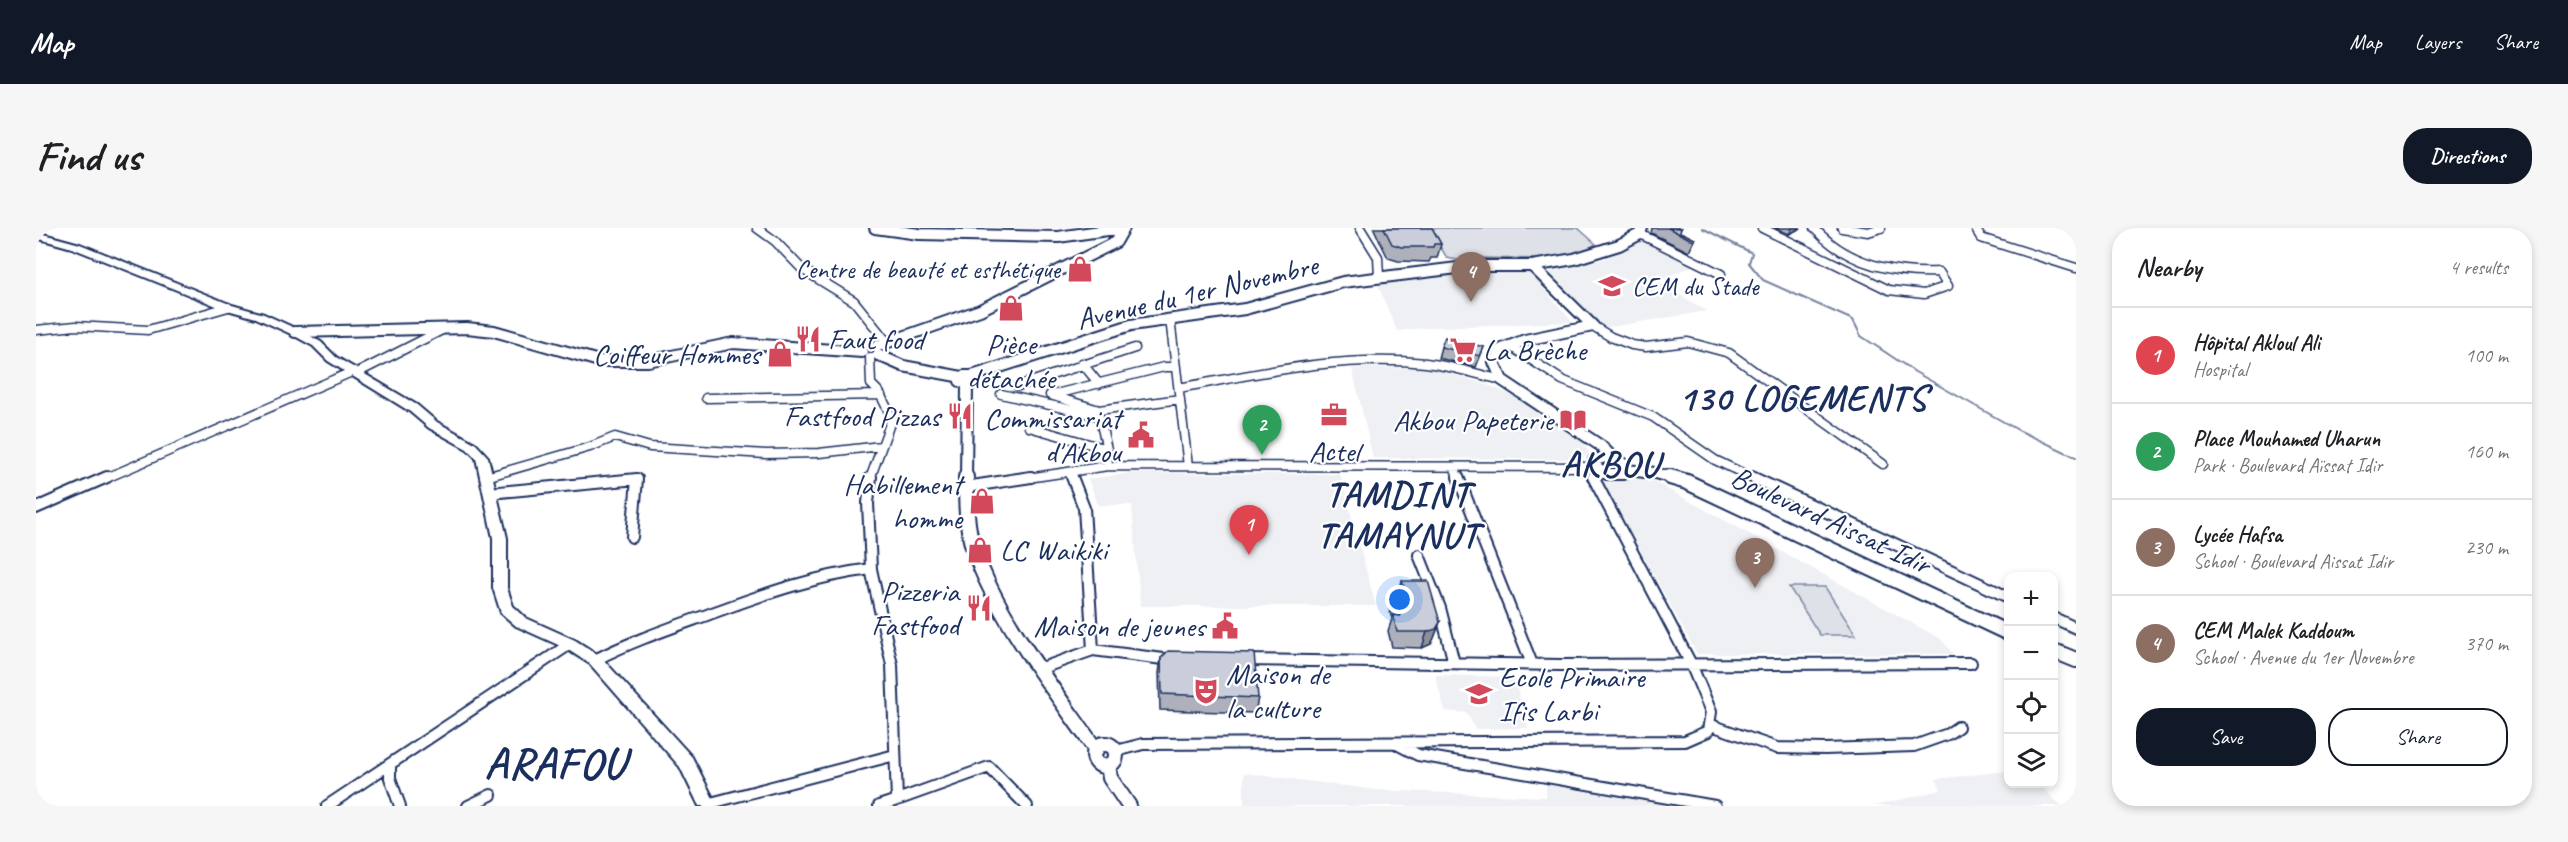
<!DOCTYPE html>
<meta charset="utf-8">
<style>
body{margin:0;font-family:Caveat,sans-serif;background:#f6f6f6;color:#202124}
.controls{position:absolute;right:18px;bottom:18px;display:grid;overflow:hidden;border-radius:12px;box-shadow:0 3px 9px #0003}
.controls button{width:54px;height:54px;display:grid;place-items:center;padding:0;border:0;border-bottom:2px solid #e0e0e0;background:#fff;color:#202124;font:30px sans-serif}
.you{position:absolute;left:1364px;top:372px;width:21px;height:21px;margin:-15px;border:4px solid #fff;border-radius:50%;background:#1a73e8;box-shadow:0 0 0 9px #1a73e833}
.badge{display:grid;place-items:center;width:39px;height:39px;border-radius:50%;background:#111827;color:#fff;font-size:20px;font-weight:700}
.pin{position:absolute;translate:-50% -50px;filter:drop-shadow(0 2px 3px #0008)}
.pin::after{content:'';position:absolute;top:32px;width:21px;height:18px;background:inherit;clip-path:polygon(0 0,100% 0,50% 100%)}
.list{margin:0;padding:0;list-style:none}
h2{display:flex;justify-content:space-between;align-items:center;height:78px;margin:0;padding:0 24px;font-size:26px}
h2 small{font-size:20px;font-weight:400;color:#757577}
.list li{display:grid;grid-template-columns:39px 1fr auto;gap:18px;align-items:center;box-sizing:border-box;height:96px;padding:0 24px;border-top:2px solid #e0e0e0}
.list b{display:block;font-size:22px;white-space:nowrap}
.list p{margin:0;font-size:20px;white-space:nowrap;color:#757577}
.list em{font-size:20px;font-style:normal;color:#757577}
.actions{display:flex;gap:12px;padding:18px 24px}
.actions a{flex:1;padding:14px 0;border:2px solid #111827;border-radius:24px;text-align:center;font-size:21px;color:#111827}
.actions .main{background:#111827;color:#fff}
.icon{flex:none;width:33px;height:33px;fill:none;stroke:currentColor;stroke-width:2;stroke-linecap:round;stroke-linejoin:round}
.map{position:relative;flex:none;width:2040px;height:578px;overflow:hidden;border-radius:24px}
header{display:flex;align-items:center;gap:36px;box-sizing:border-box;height:84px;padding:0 30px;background:#111827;color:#fff}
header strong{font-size:28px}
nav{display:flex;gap:33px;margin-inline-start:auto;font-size:21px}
.intro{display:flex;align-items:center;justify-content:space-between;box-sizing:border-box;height:144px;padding:0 36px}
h1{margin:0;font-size:42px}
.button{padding:15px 27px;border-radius:24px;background:#111827;color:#fff;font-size:21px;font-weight:700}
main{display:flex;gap:36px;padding:0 36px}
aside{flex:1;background:#fff;border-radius:24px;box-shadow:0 3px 9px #0003}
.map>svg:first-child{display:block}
</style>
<header>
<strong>Map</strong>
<nav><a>Map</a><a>Layers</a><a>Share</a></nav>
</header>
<div class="intro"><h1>Find us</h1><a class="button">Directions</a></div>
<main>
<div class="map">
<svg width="2040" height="578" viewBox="0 0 2040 578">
<rect width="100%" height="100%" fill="#fff"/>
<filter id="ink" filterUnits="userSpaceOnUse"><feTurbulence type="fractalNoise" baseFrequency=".0167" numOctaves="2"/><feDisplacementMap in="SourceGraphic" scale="12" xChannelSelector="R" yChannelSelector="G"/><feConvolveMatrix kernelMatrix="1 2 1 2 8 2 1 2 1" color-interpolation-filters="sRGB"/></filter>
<g filter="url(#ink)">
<path fill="#eff0f4" d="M 1610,10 L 1661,36 L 1621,53 L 1671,83 L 1568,100 L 1527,63 L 1514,45 L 1516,41 L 1568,31 Z
M 1488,42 L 1496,46 L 1536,94 L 1400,99 L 1361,103 L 1341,55 L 1414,45 Z
M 1316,140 L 1394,140 L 1449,156 L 1472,165 L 1517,191 L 1545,211 L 1553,225 L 1545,231 L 1337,230 Z
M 1094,245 L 1304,246 L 1340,378 L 1104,378 L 1096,277 L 1062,277 L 1052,251 Z
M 1565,251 L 1613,251 L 1905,411 L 1917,426 L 1661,426 Z
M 1399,447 L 1478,449 L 1492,500 L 1439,501 L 1431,485 L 1409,483 Z
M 1972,543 L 1972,556 L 2002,556 L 2026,578 L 1837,578 L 1905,562 L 1900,551 Z
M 1208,545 L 1342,562 L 1510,569 L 1510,556 L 1644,578 L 1208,578 Z"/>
<path fill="#dee1e7" stroke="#7c88a2" stroke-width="1.5" d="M 1393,0 L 1542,0 L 1560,16 L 1542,26 L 1514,31 L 1447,30 L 1427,33 L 1411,30 Z
M 1753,359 L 1789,359 L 1820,407 L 1784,407 Z"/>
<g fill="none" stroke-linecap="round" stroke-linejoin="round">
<path stroke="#77839f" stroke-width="2" d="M 1666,0 L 1716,25 L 1713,35 L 1727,52 L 1817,92 L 1825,108 L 1879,144 L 1982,202 L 2040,229"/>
<g stroke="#1b2f5e" stroke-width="11">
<path id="minor-far1" d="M 721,0 L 739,13 L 766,41 L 818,73 L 851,114
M 1324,0 L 1342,29 L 1343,49
M 1726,0 L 1853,62 L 1888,66 L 1912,58 L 1903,44 C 1856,46 1811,36 1778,0
M 1806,0 L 1832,4 L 1845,0
M 1939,0 L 1945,10 L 2040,40
M 1604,6 L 1685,46
M 1134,91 L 1152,238
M 1557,98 L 1575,109 L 1596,117 L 1610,119 L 1652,114 L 1693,125 L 1847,236
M 0,102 L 40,98 L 112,102 L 192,79
M 1474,118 L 1526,152 L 1617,189 L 1679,232 L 1719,251
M 834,129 L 835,156 L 843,164 L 856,190 L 834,251
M 1046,135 L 1063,156
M 321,145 L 410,100
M 982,158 L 1099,120
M 1143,160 C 1224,145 1307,126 1390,135 C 1415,138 1441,146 1466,152
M 965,166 L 1063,188 L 1071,221
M 1014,167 L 1063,182 L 1144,171
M 1016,167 L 1128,139 L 1140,139
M 670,170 L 845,167
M 993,199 L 1071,221 L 1072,238
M 1418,239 L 1423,251
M 1034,244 L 1037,251
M 450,249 L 554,219 L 579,209 L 614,219 L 730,226 L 783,225 L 845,218
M 68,251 L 318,143
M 985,251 L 1072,238 L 1560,239
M 1558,251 L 1567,245"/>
</g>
<g stroke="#1b2f5e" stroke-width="14">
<path id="minor" d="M 835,249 L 832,275 L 835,341 L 856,437 L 861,572 L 953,539 L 991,578
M 1036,249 L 1048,280 L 1057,422
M 1422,249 L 1496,436
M 1716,249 L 1972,369
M 930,259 L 995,249
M 453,265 L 601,251 L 596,309
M 0,280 L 71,249
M 1383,327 L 1404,380 L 1418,435
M 2018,390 L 2040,400
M 559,432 C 598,412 638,399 679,384 C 731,365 780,348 835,341
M 1208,432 L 1524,437 L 1935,435
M 1003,441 L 1057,422 L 1135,432
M 1675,497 L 1741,520 L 1789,521 L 1878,518 L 1912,506 L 1922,499
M 1361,516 L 1382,527 L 1679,578
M 1080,523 L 1107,516 L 1649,513 L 1672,503 L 1675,484 L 1655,436 L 1557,249
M 354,539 L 354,550 L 364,578
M 671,576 L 859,527
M 291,578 L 534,416
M 432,578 L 455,567
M 843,578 L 861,572"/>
</g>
<g stroke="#1b2f5e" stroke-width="14">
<path id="tertiary-far1" d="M 839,0 L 883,6 L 1022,9 L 1086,0
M 1496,38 L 1557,98 L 1489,112 L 1464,122 L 1458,134 L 1466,152 L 1565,218 L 1575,228
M 259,104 L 431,100 L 458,103 L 563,133 L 612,133 L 697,115 L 826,124
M 841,118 L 944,82 L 1080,14 L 1088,0
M 842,127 L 867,138 L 926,149
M 928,148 L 936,148 L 939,152 L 934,157 L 924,153 Z
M 936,148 L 1095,97 L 1209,81 L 1307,54 L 1438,38 L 1496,38 L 1538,31 L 1583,17 L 1604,6 L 1606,0
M 1575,228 L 1589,237 L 1587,246 L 1571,246 L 1560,239 L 1558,232 Z
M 1590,242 L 1619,245 L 1640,251
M 930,251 L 931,157"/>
</g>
<g stroke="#1b2f5e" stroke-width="18">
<path id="tertiary" d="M 930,249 C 930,273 930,300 938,322 C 962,391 1018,462 1060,522
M 1634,249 L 1651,254 L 1972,405
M 2018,423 L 2040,432
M1058 527a11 11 0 1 1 22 0a11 11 0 1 1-22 0Z
M 1072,537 L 1074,550 L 1093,578"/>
</g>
<g stroke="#1b2f5e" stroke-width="4">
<path id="secondary" d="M 0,4 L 44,16 L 196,77 L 228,86 L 263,102 L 285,114 L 300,129 L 381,177 L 401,194 L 439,215 L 452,229 L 471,310 L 471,360 L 477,378 L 490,390 L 539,412 L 564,428 L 656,529 L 681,578 L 663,578 L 644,539 L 554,436 L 529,420 L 480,398 L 465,385 L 457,360 L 457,310 L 440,230 L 431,221 L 393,200 L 373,183 L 292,133 L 277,118 L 255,106 L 220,90 L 188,81 L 36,20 L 0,10 Z"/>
</g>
<use href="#minor-far1" stroke="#fff" stroke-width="8"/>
<use href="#minor" stroke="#fff" stroke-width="10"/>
<use href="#tertiary-far1" stroke="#fff" stroke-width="10"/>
<use href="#tertiary" stroke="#fff" stroke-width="14"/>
<use href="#secondary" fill="#fff" fill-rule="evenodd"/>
</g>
<path fill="#aeb1bb" stroke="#1b2f5e" stroke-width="1.5" d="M 1338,0 L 1396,0 L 1405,16 L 1401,30 L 1395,30 L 1393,34 L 1362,33 L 1352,30 L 1338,1 Z
M 1616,0 L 1645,0 L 1644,4 L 1659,11 L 1653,24 L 1615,5 Z
M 1739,0 L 1765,0 L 1753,6 Z
M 1405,119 L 1448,119 L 1440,139 L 1402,130 Z
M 1366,353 L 1404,394 L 1398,410 L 1395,416 L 1386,420 L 1356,419 L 1352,403 L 1356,391 L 1352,377 L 1357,362 L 1363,362 Z
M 1125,430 L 1222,470 L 1219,485 L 1124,482 L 1123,445 Z"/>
<path fill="#8d9099" stroke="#1b2f5e" stroke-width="1.5" d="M 1756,0 L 1765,0 L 1753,6 Z
M 1404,394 L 1398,410 L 1395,416 L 1386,420 L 1391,404 Z"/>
<path fill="#caceda" stroke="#1b2f5e" stroke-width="1.5" d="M 1348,0 L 1396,0 L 1405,16 L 1398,16 L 1397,19 L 1365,19 L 1356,16 Z
M 1632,0 L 1645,0 L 1644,4 L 1659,11 L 1658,13 Z
M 1409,109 L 1448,119 L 1444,128 L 1405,119 Z
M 1366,353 L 1392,353 L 1404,394 L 1400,401 L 1391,404 L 1361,404 L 1357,387 L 1364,388 L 1357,362 L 1369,362 Z
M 1132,423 L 1218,425 L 1222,470 L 1126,466 L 1125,430 Z"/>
</g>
<defs>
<g id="shop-bare" transform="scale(2.07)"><path d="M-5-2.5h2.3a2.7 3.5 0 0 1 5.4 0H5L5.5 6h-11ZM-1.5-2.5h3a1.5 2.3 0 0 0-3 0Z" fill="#d1495b" stroke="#fff" stroke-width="2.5" paint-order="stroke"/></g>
<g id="school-bare" transform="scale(2.07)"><path d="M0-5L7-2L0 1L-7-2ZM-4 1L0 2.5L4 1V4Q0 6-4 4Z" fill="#d1495b" stroke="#fff" stroke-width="2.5" paint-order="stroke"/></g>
<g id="restaurant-bare" transform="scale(2.07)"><path d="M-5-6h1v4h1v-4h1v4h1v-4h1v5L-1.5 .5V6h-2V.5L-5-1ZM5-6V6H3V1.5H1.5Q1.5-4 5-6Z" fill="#d1495b" stroke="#fff" stroke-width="2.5" paint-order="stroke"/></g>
<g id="supermarket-bare" transform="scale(2.07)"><path d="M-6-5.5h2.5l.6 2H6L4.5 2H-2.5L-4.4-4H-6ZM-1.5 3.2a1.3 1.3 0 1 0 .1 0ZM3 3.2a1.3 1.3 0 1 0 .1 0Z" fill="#d1495b" stroke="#fff" stroke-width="2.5" paint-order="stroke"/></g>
<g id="office-bare" transform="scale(2.07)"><path d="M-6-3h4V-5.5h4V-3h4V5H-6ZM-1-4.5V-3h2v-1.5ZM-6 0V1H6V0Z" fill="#d1495b" stroke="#fff" stroke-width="2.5" paint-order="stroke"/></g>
<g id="library-bare" transform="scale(2.07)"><path d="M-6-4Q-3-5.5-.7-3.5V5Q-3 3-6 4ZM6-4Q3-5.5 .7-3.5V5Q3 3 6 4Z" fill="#d1495b" stroke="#fff" stroke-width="2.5" paint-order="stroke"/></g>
<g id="civic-bare" transform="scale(2.07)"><path d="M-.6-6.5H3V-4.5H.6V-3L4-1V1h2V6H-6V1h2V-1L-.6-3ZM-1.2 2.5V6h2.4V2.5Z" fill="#d1495b" stroke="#fff" stroke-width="2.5" paint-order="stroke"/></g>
<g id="theatre-bare" transform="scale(2.07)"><path d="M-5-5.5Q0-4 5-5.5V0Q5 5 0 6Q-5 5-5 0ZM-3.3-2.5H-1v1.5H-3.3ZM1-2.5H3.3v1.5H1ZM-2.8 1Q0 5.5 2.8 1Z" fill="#d1495b" stroke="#fff" stroke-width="2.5" paint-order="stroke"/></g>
</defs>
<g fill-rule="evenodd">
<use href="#shop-bare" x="1044" y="41"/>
<use href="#school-bare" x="1576" y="58"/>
<use href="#shop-bare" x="975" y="80"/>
<use href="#restaurant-bare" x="772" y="111"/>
<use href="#supermarket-bare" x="1427" y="122"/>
<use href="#shop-bare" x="744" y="126"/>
<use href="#office-bare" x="1298" y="187"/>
<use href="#restaurant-bare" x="924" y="188"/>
<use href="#library-bare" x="1537" y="192"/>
<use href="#civic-bare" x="1105" y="207"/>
<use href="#shop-bare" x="946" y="273"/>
<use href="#shop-bare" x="944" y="322"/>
<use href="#restaurant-bare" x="943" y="380"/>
<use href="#civic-bare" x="1189" y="398"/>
<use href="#theatre-bare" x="1170" y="463"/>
<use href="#school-bare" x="1443" y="466"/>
</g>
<g text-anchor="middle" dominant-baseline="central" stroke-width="4.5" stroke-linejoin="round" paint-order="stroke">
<g font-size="26" fill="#1b2f5e" stroke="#fff" text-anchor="end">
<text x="1024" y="41">Centre de beauté et esthétique</text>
<text x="1596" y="58" text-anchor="start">CEM du Stade</text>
</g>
<g font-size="30" fill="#1b2f5e" stroke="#fff">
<text transform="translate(1161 64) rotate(-13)">Avenue du 1er Novembre</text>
<text transform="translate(1795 292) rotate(25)">Boulevard Aissat Idir</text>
</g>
<g font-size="30" fill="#1b2f5e" stroke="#fff" text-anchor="end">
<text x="792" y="111" text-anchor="start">Faut food</text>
<text x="975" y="116" text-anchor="middle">Pièce<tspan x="975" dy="34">détachée</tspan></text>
<text x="1447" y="122" text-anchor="start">La Brèche</text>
<text x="724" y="126">Coiffeur Hommes</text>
<text x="904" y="188">Fastfood Pizzas</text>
<text x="1085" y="190">Commissariat<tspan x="1085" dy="34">d'Akbou</tspan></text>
<text x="1517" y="192">Akbou Papeterie</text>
<text x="1298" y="223" text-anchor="middle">Actel</text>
<text x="926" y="256">Habillement<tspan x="926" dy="34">homme</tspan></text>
<text x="964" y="322" text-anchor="start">LC Waikiki</text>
<text x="923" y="363">Pizzeria<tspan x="923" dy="34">Fastfood</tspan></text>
<text x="1169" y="398">Maison de jeunes</text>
<text x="1190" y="446" text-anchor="start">Maison de<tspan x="1190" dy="34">la culture</tspan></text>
<text x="1463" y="449" text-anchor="start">Ecole Primaire<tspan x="1463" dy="34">Ifis Larbi</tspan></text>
</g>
<g font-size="36" font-weight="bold" letter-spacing="1.5" fill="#1b2f5e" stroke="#fff">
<text x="1767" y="170">130 LOGEMENTS</text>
<text x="1574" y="236">AKBOU</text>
<text x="1362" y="266">TAMDINT<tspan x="1362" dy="41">TAMAYNUT</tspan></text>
</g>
<g font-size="44" font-weight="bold" letter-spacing="1.5" fill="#1b2f5e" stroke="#fff">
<text x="519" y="535">ARAFOU</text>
</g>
</g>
</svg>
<div class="controls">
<button>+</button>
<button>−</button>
<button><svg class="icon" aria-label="locate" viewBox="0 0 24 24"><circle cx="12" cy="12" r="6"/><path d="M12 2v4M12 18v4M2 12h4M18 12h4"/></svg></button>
<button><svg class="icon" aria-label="layers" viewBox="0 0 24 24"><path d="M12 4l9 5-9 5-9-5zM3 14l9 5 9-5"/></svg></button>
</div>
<div class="you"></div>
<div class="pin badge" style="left:1213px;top:327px;background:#e0444e">1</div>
<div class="pin badge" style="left:1226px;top:227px;background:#2e9e5b">2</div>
<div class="pin badge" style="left:1719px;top:360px;background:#8d6e63">3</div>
<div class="pin badge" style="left:1435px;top:74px;background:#8d6e63">4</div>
</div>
<aside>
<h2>Nearby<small>4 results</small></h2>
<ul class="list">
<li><span class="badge" style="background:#e0444e">1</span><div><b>Hôpital Akloul Ali</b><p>Hospital</p></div><em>100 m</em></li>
<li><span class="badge" style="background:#2e9e5b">2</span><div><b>Place Mouhamed Uharun</b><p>Park · Boulevard Aïssat Idir</p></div><em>160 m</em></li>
<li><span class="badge" style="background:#8d6e63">3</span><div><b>Lycée Hafsa</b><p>School · Boulevard Aissat Idir</p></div><em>230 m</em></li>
<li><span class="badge" style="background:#8d6e63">4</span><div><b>CEM Malek Kaddoum</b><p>School · Avenue du 1er Novembre</p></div><em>370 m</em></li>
</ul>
<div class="actions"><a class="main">Save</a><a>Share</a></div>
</aside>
</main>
